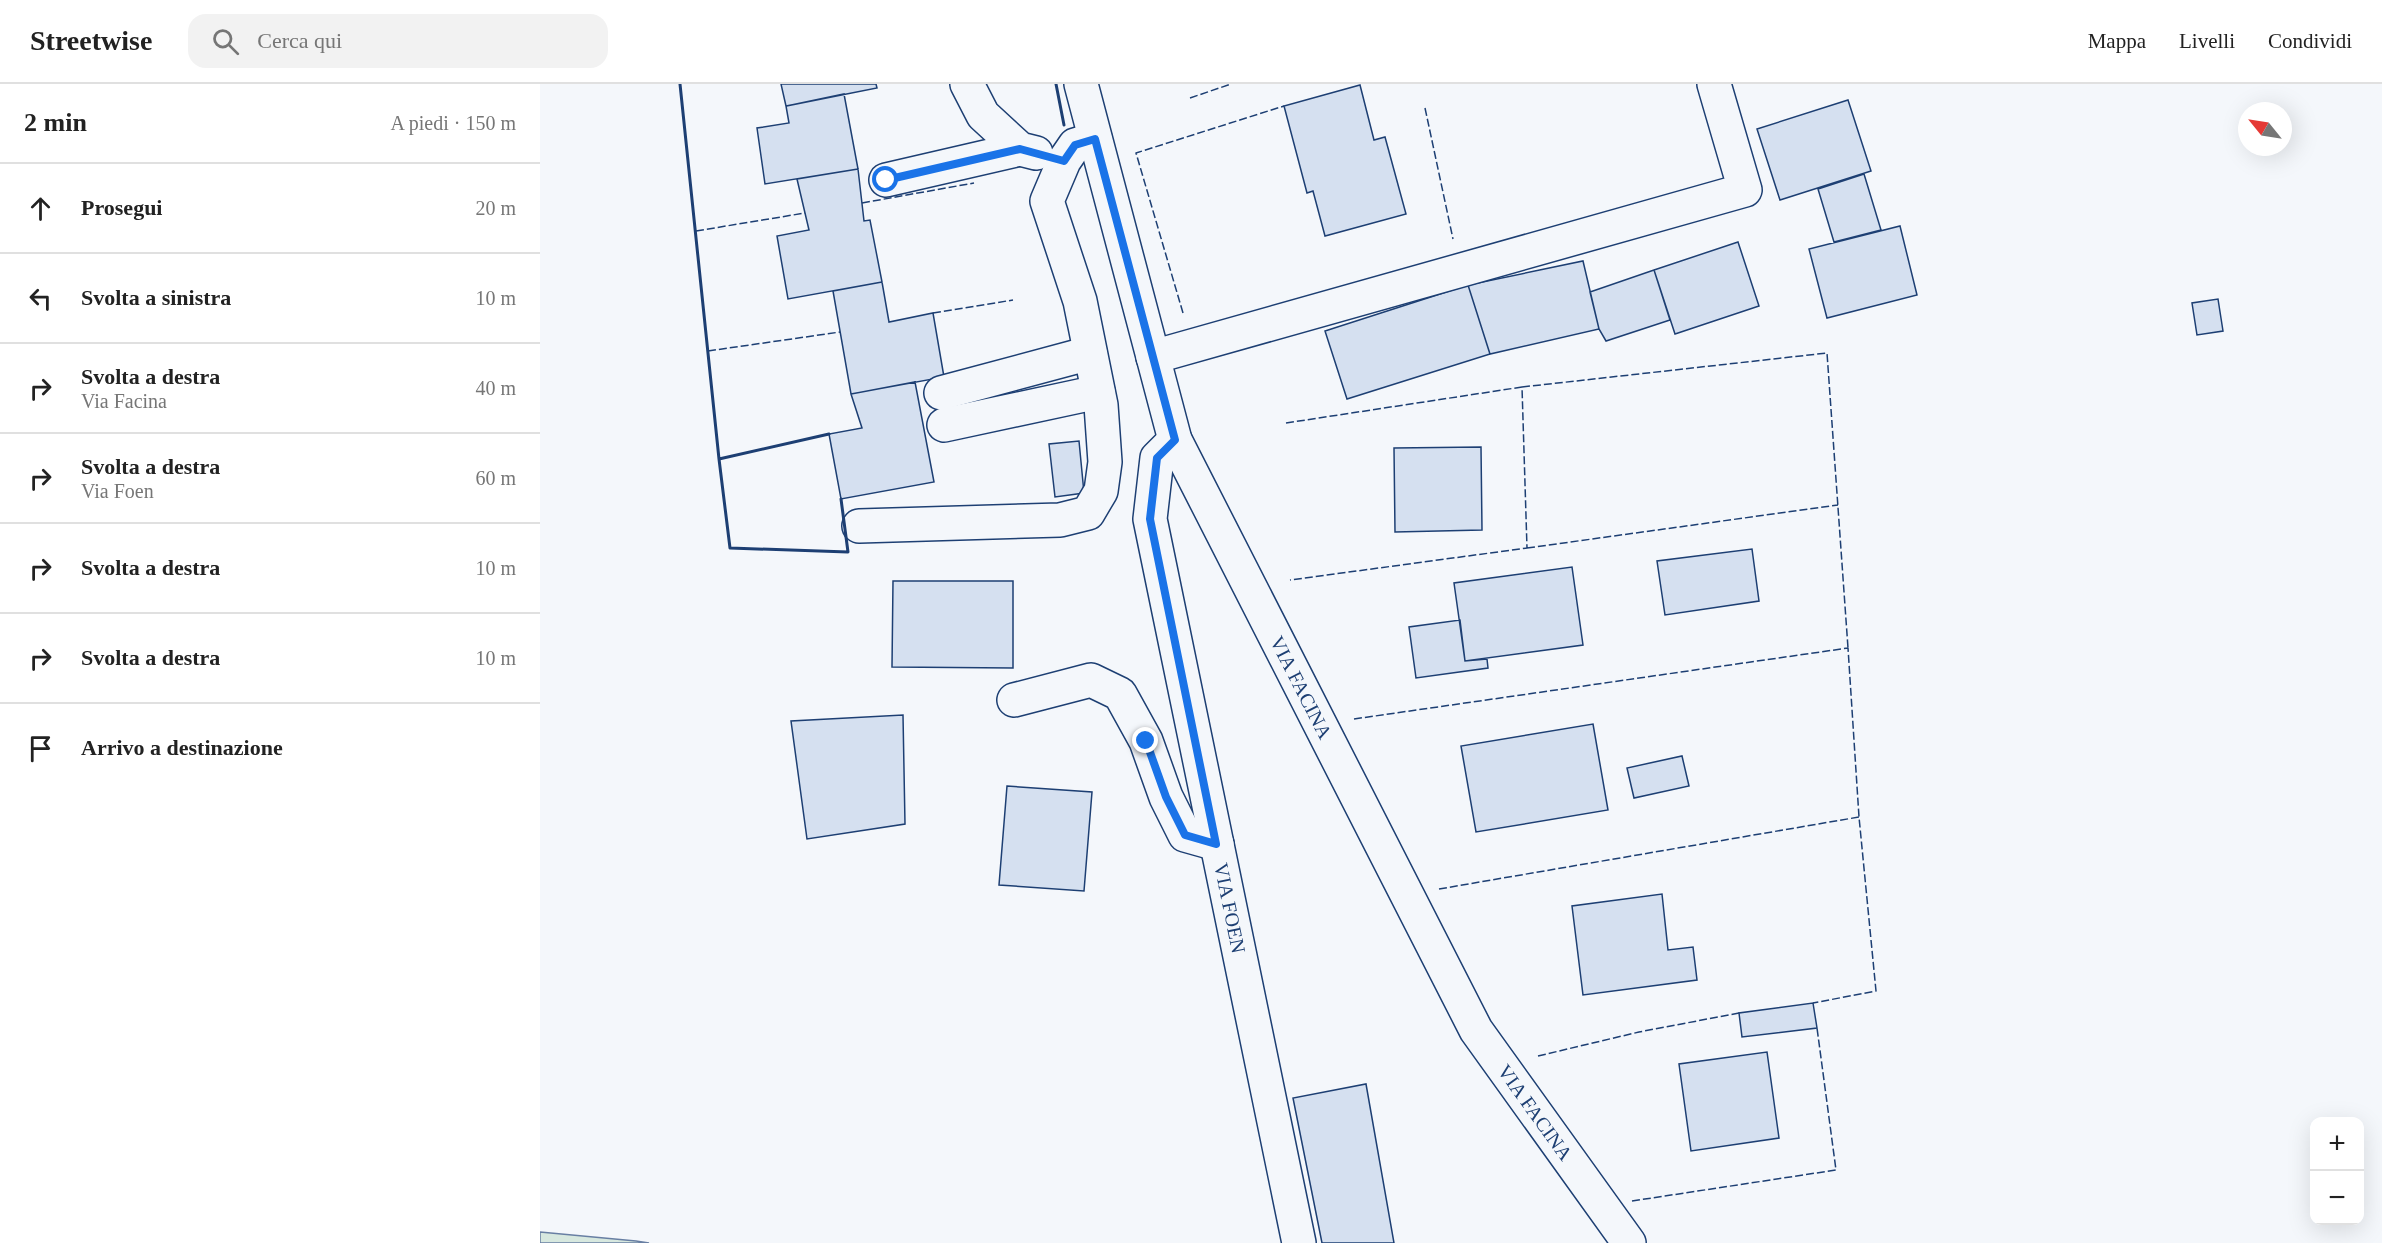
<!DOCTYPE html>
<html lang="it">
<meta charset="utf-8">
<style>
body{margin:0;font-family:"Times New Roman",serif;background:#f2f2f2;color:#222}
.controls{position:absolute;right:18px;bottom:18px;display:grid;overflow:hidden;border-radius:12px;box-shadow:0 6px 24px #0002}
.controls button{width:54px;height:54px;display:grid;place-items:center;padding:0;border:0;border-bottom:2px solid #e0e0e0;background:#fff;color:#222;font:30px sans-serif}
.compass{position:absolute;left:1698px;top:18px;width:54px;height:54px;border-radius:50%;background:#fff;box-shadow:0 6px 24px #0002;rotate:300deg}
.stop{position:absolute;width:18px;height:18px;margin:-14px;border:4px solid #1a73e8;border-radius:50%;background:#fff}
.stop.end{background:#1a73e8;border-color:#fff;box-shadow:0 2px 6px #0008}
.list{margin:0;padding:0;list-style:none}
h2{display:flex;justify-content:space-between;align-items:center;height:78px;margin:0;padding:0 24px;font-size:26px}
h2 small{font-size:20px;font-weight:400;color:#767676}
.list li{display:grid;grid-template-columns:39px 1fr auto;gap:18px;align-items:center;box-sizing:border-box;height:90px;padding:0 24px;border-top:2px solid #e0e0e0}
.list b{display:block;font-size:22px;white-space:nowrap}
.list p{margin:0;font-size:20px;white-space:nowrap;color:#767676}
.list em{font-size:20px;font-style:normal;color:#767676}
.icon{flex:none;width:33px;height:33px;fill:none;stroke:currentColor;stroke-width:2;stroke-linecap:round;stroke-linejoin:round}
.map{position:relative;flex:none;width:1842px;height:1159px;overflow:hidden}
header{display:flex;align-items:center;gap:36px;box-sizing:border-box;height:84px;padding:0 30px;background:#fff;border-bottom:2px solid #e0e0e0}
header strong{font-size:28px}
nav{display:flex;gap:33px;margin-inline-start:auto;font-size:21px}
.search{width:420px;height:54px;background:#f2f2f2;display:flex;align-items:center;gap:15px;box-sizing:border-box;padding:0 21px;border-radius:18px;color:#767676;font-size:22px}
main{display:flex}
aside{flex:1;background:#fff}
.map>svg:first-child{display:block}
</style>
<header>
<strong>Streetwise</strong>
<div class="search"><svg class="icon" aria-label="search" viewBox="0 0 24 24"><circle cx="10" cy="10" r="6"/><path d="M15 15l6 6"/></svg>Cerca qui</div>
<nav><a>Mappa</a><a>Livelli</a><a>Condividi</a></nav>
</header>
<main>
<aside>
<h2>2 min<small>A piedi · 150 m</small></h2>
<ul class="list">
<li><svg class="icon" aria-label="ahead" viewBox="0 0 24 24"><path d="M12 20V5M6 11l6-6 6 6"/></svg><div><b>Prosegui</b></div><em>20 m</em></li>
<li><svg class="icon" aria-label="left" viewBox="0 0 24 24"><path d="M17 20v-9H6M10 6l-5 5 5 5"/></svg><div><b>Svolta a sinistra</b></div><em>10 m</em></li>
<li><svg class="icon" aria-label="right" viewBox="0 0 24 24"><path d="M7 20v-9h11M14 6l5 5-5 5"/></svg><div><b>Svolta a destra</b><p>Via Facina</p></div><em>40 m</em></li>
<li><svg class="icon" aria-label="right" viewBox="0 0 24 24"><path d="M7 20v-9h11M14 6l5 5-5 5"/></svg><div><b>Svolta a destra</b><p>Via Foen</p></div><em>60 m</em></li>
<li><svg class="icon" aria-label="right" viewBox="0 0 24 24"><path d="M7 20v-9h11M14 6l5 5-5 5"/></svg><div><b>Svolta a destra</b></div><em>10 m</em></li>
<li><svg class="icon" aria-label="right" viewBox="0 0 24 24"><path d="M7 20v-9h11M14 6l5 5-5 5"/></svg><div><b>Svolta a destra</b></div><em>10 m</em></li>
<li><svg class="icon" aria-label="arrive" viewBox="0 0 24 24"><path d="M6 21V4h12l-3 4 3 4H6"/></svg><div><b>Arrivo a destinazione</b></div></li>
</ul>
</aside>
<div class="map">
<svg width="1842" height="1159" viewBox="0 0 1842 1159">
<rect width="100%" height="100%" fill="#f4f7fb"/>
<path fill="#d7e8df" stroke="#687fa3" stroke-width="1.5" d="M 0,1148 L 96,1157 L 109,1159 L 0,1159 Z"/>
<path fill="#d5e0f0" stroke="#1d3f73" stroke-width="1.5" d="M 241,0 L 336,0 L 337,4 L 246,22 Z
M 820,1 L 834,56 L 845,53 L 866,130 L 785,152 L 773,107 L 767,109 L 744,22 Z
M 304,10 L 318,85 L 225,100 L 217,44 L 249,39 L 246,22 Z
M 1308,16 L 1331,87 L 1240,116 L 1217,45 Z
M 318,85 L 324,137 L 330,136 L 342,198 L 248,215 L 237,152 L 269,146 L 257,95 Z
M 1324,90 L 1341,146 L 1294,158 L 1278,105 Z
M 1360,142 L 1377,211 L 1287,234 L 1269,165 Z
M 1198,158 L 1219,222 L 1135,250 L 1114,186 Z
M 1043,177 L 1059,245 L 950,270 L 928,201 Z
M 1114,186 L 1130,236 L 1066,257 L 1059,245 L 1050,208 Z
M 342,198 L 349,238 L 393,229 L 404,293 L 311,310 L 293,207 Z
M 928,201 L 950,270 L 807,315 L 785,247 Z
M 1678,215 L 1683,247 L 1657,251 L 1652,219 Z
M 375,298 L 394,398 L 301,415 L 289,350 L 322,344 L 311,310 Z
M 539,357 L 544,409 L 515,413 L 509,360 Z
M 941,363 L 942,446 L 855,448 L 854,364 Z
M 1212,465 L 1219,517 L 1125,531 L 1117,477 Z
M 1032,483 L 1043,561 L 925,577 L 914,499 Z
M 353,497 L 473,497 L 473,584 L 352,583 Z
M 920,536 L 925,577 L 947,575 L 948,584 L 876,594 L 869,543 Z
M 363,631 L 365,740 L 267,755 L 251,637 Z
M 1053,640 L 1068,726 L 936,748 L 921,662 Z
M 1142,672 L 1149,702 L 1094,714 L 1087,684 Z
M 467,702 L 552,708 L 544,807 L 459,801 Z
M 1122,810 L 1128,866 L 1153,863 L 1157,896 L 1043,911 L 1032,822 Z
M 1273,919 L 1277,944 L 1202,953 L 1199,929 Z
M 1227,968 L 1239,1054 L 1151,1067 L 1139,980 Z
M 826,1000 L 854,1159 L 782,1159 L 753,1014 Z"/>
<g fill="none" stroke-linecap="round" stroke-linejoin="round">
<g stroke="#1d3f73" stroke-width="36">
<g id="minor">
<path d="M 427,0 L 443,31 L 480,65 L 496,69"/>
<path d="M 346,96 L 480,65"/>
<path d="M 613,273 L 1205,106 L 1174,0"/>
<path d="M 401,309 L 550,269"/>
<path d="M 404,341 L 558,308"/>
<path id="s1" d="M 635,356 L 617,374 L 610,435 L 759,1159"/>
<path d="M 319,442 L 520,436 L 548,429 L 561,407 L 565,378 L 561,321 L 540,217 L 507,117 L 524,77 L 535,61 L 555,55"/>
<path d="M 474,616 L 551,596 L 580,610 L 606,657 L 626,713 L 645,751 L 677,760"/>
</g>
</g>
<g stroke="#1d3f73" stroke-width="36">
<g id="major">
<path id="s2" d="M 541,0 L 635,356 L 936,946 L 1089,1159"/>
</g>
</g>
<use href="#minor" stroke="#f4f7fb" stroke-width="33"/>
<use href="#major" stroke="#f4f7fb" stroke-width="33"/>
<path stroke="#1d3f73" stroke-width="1.5" stroke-dasharray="8 3" stroke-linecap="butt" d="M 650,14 L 691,0
M 885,24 L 913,155
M 322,119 L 434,99
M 156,147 L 265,129
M 393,229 L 473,216
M 643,229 L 596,69 L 744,22
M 168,267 L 300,248
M 982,303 L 1287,269 L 1308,564
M 746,339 L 982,303 L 987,464 L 750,496
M 987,464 L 1298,421
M 814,635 L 1308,564 L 1319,733 L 1336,907 L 1273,919
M 899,805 L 1319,733
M 998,972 L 1099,948 L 1199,929
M 1092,1117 L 1296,1086 L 1277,944"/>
<path stroke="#1d3f73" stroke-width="3" d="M 140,0 L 179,375 L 289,350
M 516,0 L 524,41
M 179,375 L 190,464 L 308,468 L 301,415"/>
</g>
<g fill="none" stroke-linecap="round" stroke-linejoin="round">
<path stroke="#1a73e8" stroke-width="8" d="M 346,96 L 480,65 L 524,77 L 535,61 L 555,55 L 635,356 L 617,374 L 610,435 L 676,760 L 645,751 L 626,713 L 606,657"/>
</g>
<g text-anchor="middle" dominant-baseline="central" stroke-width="4.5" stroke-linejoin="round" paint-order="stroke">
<g font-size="20" fill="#1d3f73" stroke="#f4f7fb">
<text stroke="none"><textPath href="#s2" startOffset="646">VIA FACINA</textPath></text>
<text stroke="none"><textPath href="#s1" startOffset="484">VIA FOEN</textPath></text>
<text stroke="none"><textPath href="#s2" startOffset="1132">VIA FACINA</textPath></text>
</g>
</g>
</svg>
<div class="controls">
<button>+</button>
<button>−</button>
</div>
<svg class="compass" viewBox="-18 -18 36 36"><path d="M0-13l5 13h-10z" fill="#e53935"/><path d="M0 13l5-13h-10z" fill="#767676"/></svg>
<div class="stop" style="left:346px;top:96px"></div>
<div class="stop end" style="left:606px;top:657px"></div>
</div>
</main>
